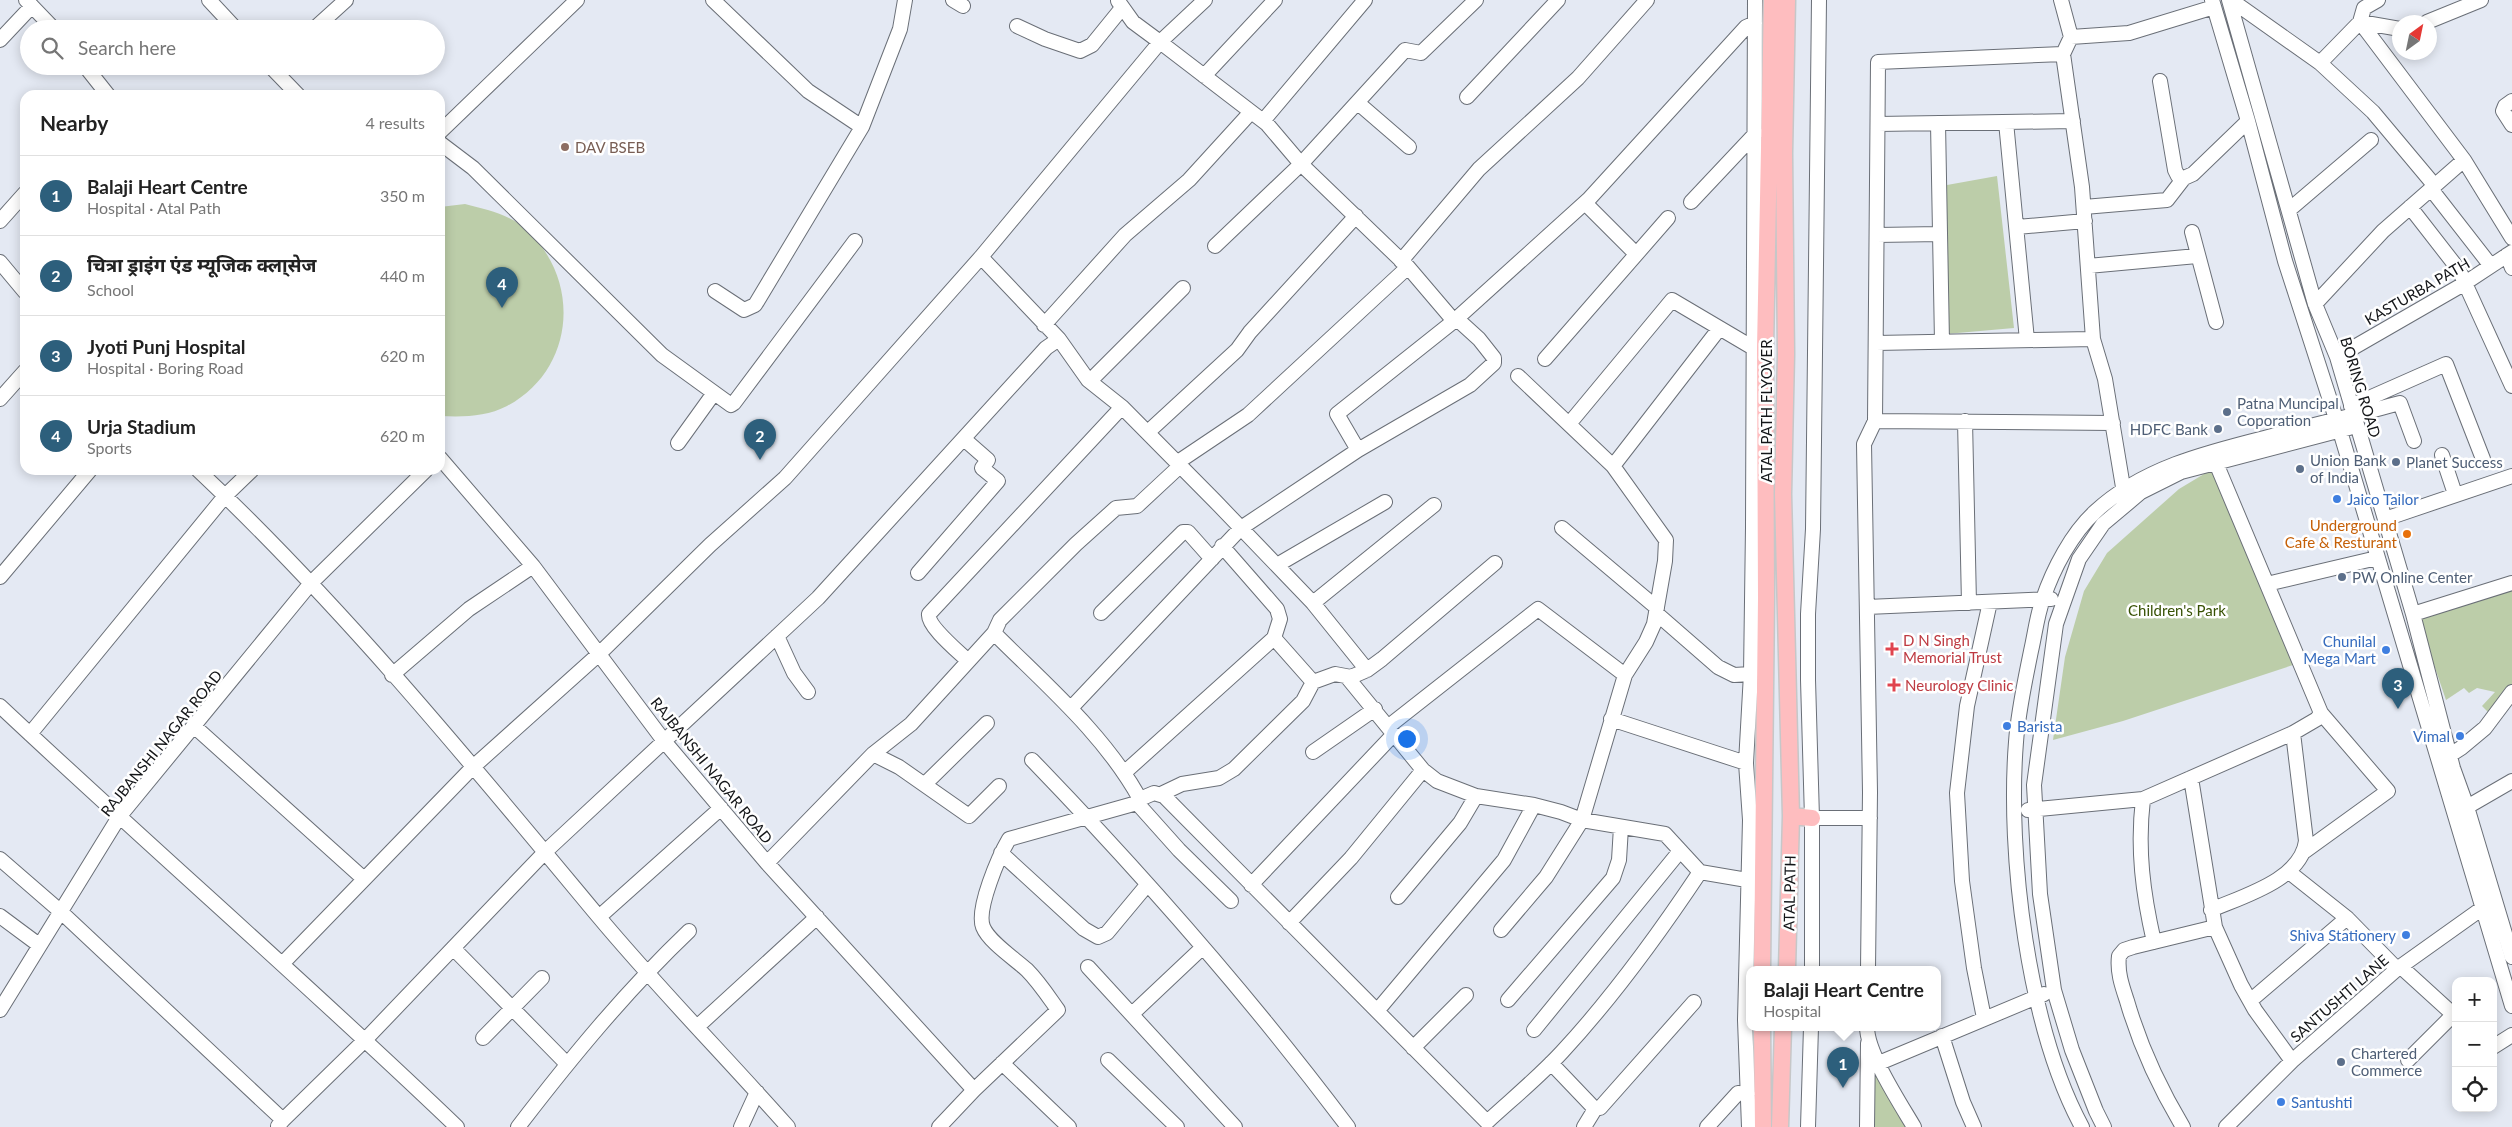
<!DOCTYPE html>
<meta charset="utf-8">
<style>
body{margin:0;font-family:Lato,"Noto Sans Devanagari",sans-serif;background:#f6f6f6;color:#222}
.controls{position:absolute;right:15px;bottom:15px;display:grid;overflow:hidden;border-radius:10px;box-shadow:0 2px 12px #0003}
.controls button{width:45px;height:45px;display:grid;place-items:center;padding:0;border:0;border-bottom:1px solid #e0e0e0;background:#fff;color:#222;font:25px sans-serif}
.compass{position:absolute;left:2392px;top:15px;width:45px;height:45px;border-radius:50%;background:#fff;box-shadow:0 2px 12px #0003;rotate:33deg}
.you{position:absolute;left:1406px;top:738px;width:18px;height:18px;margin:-12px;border:4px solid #fff;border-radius:50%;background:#1a73e8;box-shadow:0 0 0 8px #1a73e833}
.badge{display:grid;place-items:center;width:32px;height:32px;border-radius:50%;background:#2d5f7c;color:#fff;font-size:16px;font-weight:700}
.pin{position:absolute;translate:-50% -41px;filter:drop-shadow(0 1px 2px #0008)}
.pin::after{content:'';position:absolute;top:26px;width:18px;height:15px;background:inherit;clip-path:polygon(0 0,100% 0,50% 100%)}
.popup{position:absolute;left:1746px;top:966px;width:195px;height:65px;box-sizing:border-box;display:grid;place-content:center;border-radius:10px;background:#fff;filter:drop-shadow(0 1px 4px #0005);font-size:16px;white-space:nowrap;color:#767676}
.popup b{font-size:19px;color:#222}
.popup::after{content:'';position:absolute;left:50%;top:100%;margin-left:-10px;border:10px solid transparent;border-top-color:#fff}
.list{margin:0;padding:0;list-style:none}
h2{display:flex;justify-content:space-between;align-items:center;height:65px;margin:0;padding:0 20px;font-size:21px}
h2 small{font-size:16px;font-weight:400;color:#767676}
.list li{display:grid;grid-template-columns:32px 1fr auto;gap:15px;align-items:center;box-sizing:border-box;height:80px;padding:0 20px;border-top:1px solid #e0e0e0}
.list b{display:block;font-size:19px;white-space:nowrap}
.list p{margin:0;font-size:16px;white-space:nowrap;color:#767676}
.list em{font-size:16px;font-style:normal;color:#767676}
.icon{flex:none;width:28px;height:28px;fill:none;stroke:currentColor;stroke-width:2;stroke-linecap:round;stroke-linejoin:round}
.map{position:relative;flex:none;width:2512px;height:1127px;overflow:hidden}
.search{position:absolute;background:#fff;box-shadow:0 2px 12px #0003;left:20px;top:20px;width:425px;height:55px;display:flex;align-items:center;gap:12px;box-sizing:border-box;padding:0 18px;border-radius:28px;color:#767676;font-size:19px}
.panel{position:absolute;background:#fff;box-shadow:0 2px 12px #0003;left:20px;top:90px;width:425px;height:385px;border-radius:15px}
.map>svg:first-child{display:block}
</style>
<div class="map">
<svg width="2512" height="1127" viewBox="0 0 2512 1127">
<rect width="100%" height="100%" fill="#e4e9f3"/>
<path fill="#bccda9" d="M 1997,176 L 2014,328 L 1946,334 L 1947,185 Z
M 465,204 C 488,210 513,215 530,233 C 582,285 573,371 507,406 C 486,417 463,417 440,416 L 440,207 Z
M 2214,468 L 2296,664 L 2123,721 L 2053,740 L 2065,657 L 2084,591 L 2107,553 L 2179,489 Z
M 2512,588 L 2512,688 L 2491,715 L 2482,706 L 2495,692 L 2477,688 L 2469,693 L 2464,688 L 2446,700 L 2417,615 Z
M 1874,1070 L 1907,1127 L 1873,1127 Z"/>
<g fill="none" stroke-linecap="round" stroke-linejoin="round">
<g stroke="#6a6f77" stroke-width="16">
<path id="minor" d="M 26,0 L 54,29
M 209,0 L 236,29
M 713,0 L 808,91 L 862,127 L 755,305 L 744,310 L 715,291
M 953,0 L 963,6
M 2061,0 L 2071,37 L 2063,54 L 2082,187 L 2093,339 L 2105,379 L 2125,499
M 2212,0 L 2248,121 L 2285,261 L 2340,431 L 2512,1006
M 2229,0 L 2315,304 L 2337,357 L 2413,614 L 2453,768 L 2467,807 L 2512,957
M 2231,0 L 2320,63 L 2360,22 L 2400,29
M 2378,0 L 2364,8 L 2360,22 L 2464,160 L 2512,238
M 1118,1 L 1133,22 L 1160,42 L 1205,0
M 2427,22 L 2481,0
M 1017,26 L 1045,39 L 1080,51 L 1092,45 L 1122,8
M 314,29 L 346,0
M 2071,37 L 2129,33 L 2214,7
M 0,40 L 32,6
M 2320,63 L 2373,112 L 2435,186
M 85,66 L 108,95
M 270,66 L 298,95
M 1204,76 L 1275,0
M 2160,81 L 2175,170 L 2178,176 L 2184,178 L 2193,174 L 2248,121
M 1467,97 L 1558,0
M 2512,101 L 2505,106 L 2503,111 L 2512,125
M 1358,103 L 1409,147
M 1263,121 L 1365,0
M 2006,122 L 2027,340
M 1938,123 L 1942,342
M 1878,124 L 2073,121
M 862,127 L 900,29 L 905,0
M 440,132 L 577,0
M 440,143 L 473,168 L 662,355 L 731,405 L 734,403 L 855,241
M 2431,189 L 2491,266
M 1691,202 L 1756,133
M 1585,203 L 1636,254
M 2084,207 L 2167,200 L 2184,178
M 2410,207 L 2459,270 L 2512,386
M 2289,210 L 2371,140
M 0,221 L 25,193
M 2017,227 L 2085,221
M 2192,232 L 2216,322
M 1877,235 L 1940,234
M 1215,246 L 1301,164 L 1405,50 L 1421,53 L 1476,0
M 2507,255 L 2512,268
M 981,257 L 1059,339 L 1088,380 L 1122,407 L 1215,501 L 1313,603 L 1367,670
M 1401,261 L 1479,169 L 1578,78 L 1647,0
M 0,262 L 25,292
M 2088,266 L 2197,256
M 2315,304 L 2383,231 L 2464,160
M 1044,325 L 1125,235 L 1189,180 L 1251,112
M 1876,343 L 2093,339
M 2337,357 L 2462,285 L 2512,252
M 1545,359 L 1668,218
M 1088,380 L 1092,379 L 1183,288
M 0,399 L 25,371
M 2351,406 L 2446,364 L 2483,459
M 1875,421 L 2113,423
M 1965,421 L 1969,603
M 1569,424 L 1672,300 L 1755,349
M 1148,432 L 1237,350 L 1250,332 L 1356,216
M 678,443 L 714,393
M 1358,450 L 1470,385 L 1494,363 L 1494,358 L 1479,339 L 1457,319
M 2442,455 L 2455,494
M 440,458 L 533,566 L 664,741 L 767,863 L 974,1090
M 1178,462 L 1248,415 L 1408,267
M 1613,466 L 1719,329
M 198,470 C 343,607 470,762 598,916 C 658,988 725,1056 788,1127
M 2385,519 L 2512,476
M 1562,528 L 1657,608
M 1277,565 L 1385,502
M 918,573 L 998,481 L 982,468 L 988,460 L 964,439
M 0,577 L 90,470
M 2267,584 L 2377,558
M 1313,603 L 1434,505
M 1867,607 L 2051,599
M 1101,613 L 1183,532 L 1188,532 L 1212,559
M 1656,613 L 1718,667 L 1734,675 L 1751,674
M 2413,614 L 2512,583
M 994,633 L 1000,620 L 1076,544 L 1116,508 L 1137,506 L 1180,466
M 777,636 L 794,673 L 808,692
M 1274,638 L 1313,682 L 1335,674 L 1351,677 L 1367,670 L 1382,659 L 1495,563
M 968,661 C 959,652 927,626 929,614 L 1122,407
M 392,675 L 469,609 L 533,566
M 1347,677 L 1423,770 L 1437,781 L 1476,796 L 1534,805 L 1561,812 L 1582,820 L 1665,834 L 1700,872 L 1747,880
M 0,706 C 151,848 308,984 457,1127
M 1071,708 L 1241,528 L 1358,450 L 1337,414 L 1454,321 L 1589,199 L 1746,27 L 1755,23
M 1611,719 L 1746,763
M 1389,726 L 1538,609 L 1625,675
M 195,727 L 364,879
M 30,734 L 225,496 L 252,470
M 1313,752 L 1375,709
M 873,754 L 899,767 L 969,816 L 999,786
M 2444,759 L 2461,748 L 2485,728 L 2512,692
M 1032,760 C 1144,876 1251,998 1348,1127
M 1125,772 L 1274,638 L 1280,619 L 1277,609 L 1222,546
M 2191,778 L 2215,927 L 2241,985 L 2255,1010 L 2292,1061
M 925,784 L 987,723
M 1161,794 L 1182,784 L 1219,778 L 1234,769 L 1303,701 L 1313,682
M 2143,799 C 2137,849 2143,894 2154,942
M 1137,803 L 1179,850 L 1231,901
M 2467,807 L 2512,781
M 2028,810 L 2143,799 L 2293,733 L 2317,719 L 2321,713 L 2216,463
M 1812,818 L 1870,818
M 2305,851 L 2388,791 L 2321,713
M 1001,853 L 1084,929 L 1098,937 L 1107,933 L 1147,885
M 0,859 L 60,911 L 283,1120 L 278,1126
M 767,863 L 873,754 L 911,724 L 994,633 C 1046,685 1104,734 1140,799 L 1154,793 L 1164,796 L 1487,1122 C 1512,1099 1539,1077 1562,1052 C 1614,996 1658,935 1700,872
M 2289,872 L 2347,918 L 2397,969
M 1251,885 L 1394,734
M 1398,897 L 1460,823 L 1476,796
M 2211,910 C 2243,896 2301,880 2306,841 L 2293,733
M 0,916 L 39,945
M 599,917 L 721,808
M 1289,923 L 1351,858 L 1423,770
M 1501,930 L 1546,877 L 1582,820 L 1625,675 L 1646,642 L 1654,624 L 1665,561 L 1666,540 L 1613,466 L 1518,376
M 453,948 L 567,1064
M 282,964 L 473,767 L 599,654 L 710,545 L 785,478 L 981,257 L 1160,42 L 1267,124 L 1301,164 L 1408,267 L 1454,321
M 2400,966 L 2456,1017
M 1088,967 L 1235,1127
M 1812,969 L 1812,818 L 1808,680 L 1808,614 L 1813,529 L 1819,0
M 1868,969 L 1870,792 L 1864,444 L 1875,421 L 1878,62 L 2063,54
M 1508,1000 L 1613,878 L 1619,860 L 1621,827
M 2250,1001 L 2347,918
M 0,1010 L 119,817 L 311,583 L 426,470
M 1377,1011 L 1504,860 L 1534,805
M 1132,1014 L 1202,948
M 1984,1018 L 1974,968 L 1962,881 L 1957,793 L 1967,706 L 1990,602
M 698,1026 L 817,917
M 1867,1027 C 1867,1053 1900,1103 1914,1127
M 1534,1030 L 1680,851
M 1942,1036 L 1963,1102 L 1974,1127
M 483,1038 L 542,978
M 2493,1047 L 2512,1035
M 1413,1048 L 1466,995
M 1108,1060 L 1177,1127
M 2408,1060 L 2453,1015
M 1002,1063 L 1069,1127
M 1551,1063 L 1593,1107 L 1600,1108 L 1694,1002
M 1879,1063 L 2044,994
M 283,1120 L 366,1039 L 546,851 L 818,598 L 1046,348 L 1059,339
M 518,1127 C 571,1058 626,991 689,931
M 741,1127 L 757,1092
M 939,1127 L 974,1090 L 1058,1010 C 1048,996 1039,982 1027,970 C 1015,959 989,942 983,927 C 976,909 999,856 1009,839 L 1137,803 L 1140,799
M 1584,1127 L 1595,1109
M 1707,1127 L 1738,1093 L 1748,1094
M 1749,1127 L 1745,1020 L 1750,820 L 1746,763 L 1751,674 L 1753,527 L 1755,0
M 1808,1127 L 1811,1027
M 1867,1127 L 1868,1043
M 2082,1127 C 2028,1027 2007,855 2016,742 C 2018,712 2025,681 2031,651 C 2035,634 2037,615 2043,599 C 2053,569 2072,533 2095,512 C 2142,468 2208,452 2268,437 C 2312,425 2356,415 2400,403 L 2414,441
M 2104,1127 L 2096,1111 L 2072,1050 L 2054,990 L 2040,894 L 2034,785 L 2056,624 L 2079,559 L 2103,524 L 2141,492 L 2181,472 L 2349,428
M 2183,1127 C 2159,1087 2140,1046 2127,1001 C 2122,986 2117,972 2119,956 L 2124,950 L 2133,947 L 2215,927
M 2226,1127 L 2292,1061 L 2397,969 L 2484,907"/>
</g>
<g stroke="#c6c7c8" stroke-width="19">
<path id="major" d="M 1787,0 L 1784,153 L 1786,354 L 1783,494 L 1791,816 L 1787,969
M 1791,816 L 1812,818
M 1762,969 L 1766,598 L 1765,348 L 1772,0
M 1762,1027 L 1763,1127
M 1780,1127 L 1783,1027"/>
</g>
<use href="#minor" stroke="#fff" stroke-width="14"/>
<use href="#major" stroke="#febdbf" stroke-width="16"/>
</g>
<circle fill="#8d6e63" stroke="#fff" stroke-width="2" cx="565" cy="147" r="5"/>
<g fill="#5c6f8a" stroke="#fff" stroke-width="2">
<circle cx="2227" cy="412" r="5"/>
<circle cx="2218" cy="429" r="5"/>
<circle cx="2396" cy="462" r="5"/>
<circle cx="2300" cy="469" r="5"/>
<circle cx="2342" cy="577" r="5"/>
<circle cx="2341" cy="1062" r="5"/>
</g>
<g fill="#3f7fe0" stroke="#fff" stroke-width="2">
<circle cx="2337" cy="499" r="5"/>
<circle cx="2386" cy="650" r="5"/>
<circle cx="2007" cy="726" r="5"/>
<circle cx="2460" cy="736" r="5"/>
<circle cx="2406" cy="935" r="5"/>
<circle cx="2281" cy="1102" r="5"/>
</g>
<circle fill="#e8710a" stroke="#fff" stroke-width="2" cx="2407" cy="534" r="5"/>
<g fill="#e0444e" stroke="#fff" stroke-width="2">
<path d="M1889.5 641.5h5v5h5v5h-5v5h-5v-5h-5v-5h5z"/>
<path d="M1891.5 677.5h5v5h5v5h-5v5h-5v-5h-5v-5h5z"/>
</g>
<g text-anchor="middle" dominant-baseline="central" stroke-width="5" stroke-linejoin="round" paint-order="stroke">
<g font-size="15" fill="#785e54" stroke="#fff" text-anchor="start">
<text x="575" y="147">DAV BSEB</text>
</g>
<g font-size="15" fill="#131518" stroke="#fff">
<text transform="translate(2417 291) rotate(-30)">KASTURBA PATH</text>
<text transform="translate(2361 387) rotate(73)">BORING ROAD</text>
<text transform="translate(1766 411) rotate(-90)">ATAL PATH FLYOVER</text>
<text transform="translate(161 743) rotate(-51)">RAJBANSHI NAGAR ROAD</text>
<text transform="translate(712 770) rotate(51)">RAJBANSHI NAGAR ROAD</text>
<text transform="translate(1789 893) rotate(-89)">ATAL PATH</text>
<text transform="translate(2339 998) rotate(-41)">SANTUSHTI LANE</text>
</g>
<g font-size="15" fill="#4e5e75" stroke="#fff" text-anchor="start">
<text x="2237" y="403">Patna Muncipal<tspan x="2237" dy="17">Coporation</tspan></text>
<text x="2208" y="429" text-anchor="end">HDFC Bank</text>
<text x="2310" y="460">Union Bank<tspan x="2310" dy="17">of India</tspan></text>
<text x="2406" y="462">Planet Success</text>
<text x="2352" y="577">PW Online Center</text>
<text x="2351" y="1053">Chartered<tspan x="2351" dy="17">Commerce</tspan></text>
</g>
<g font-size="15" fill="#366cbe" stroke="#fff" text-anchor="start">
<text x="2347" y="499">Jaico Tailor</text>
<text x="2376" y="641" text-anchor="end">Chunilal<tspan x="2376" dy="17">Mega Mart</tspan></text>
<text x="2017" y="726">Barista</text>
<text x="2450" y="736" text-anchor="end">Vimal</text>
<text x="2396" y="935" text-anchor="end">Shiva Stationery</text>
<text x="2291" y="1102">Santushti</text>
</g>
<g font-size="15" fill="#c56008" stroke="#fff" text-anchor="end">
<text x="2397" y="525">Underground<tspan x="2397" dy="17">Cafe &amp; Resturant</tspan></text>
</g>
<g font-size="15" fill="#375104" stroke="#fff">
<text x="2177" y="610">Children's Park</text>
</g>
<g font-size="15" fill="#be3a42" stroke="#fff" text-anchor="start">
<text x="1903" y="640">D N Singh<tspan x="1903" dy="17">Memorial Trust</tspan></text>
<text x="1905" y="685">Neurology Clinic</text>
</g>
</g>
</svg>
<div class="controls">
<button>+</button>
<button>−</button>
<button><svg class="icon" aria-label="locate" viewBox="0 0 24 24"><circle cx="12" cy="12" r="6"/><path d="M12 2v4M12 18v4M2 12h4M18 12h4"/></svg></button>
</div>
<svg class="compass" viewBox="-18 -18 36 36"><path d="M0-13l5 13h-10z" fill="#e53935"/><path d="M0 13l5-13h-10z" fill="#767676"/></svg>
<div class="you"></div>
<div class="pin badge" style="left:1843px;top:1088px">1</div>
<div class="popup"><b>Balaji Heart Centre</b>Hospital</div>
<div class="pin badge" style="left:760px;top:460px">2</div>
<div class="pin badge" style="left:2398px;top:709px">3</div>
<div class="pin badge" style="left:502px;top:308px">4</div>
<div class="search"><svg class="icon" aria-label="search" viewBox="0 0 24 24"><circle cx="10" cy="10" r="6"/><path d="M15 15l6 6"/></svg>Search here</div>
<section class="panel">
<h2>Nearby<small>4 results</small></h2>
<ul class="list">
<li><span class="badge">1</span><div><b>Balaji Heart Centre</b><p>Hospital · Atal Path</p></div><em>350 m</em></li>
<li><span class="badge">2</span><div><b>चित्रा ड्राइंग एंड म्यूजिक क्ला्सेज</b><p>School</p></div><em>440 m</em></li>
<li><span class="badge">3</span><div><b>Jyoti Punj Hospital</b><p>Hospital · Boring Road</p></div><em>620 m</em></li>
<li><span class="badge">4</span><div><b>Urja Stadium</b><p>Sports</p></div><em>620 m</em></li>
</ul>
</section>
</div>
